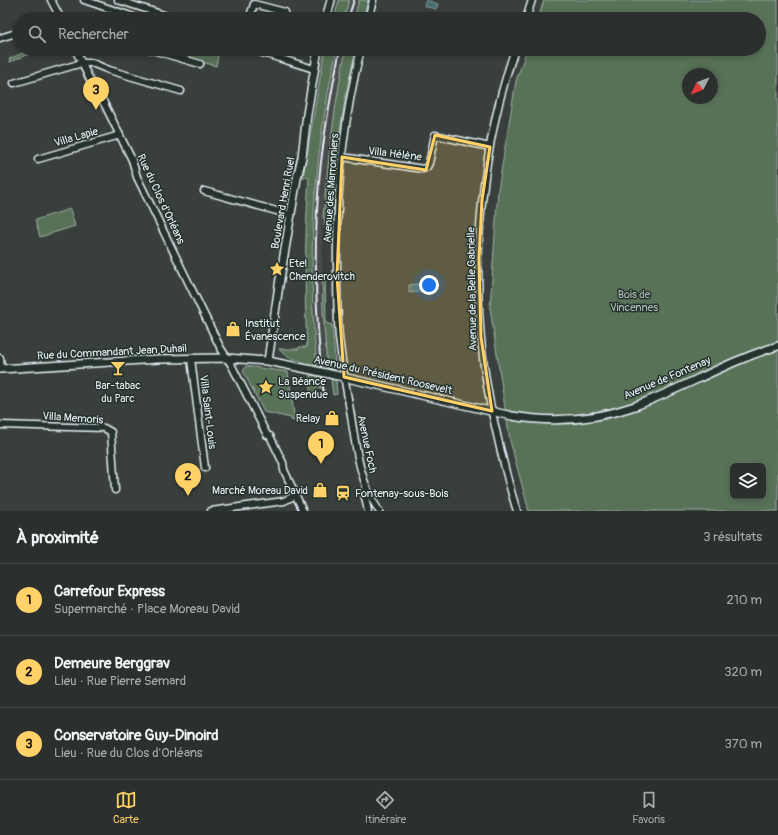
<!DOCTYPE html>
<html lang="fr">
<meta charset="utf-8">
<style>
body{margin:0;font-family:Pangolin,sans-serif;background:#333735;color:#f1f3f6}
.controls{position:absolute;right:12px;bottom:12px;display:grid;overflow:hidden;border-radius:6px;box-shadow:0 2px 6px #0003}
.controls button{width:36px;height:36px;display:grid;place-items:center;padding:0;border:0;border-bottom:1px solid #474a49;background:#2b2f2d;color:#f1f3f6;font:20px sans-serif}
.compass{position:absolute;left:682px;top:68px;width:36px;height:36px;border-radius:50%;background:#2b2f2d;box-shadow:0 2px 6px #0003;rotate:228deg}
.you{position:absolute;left:429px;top:285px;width:14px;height:14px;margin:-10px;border:3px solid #fff;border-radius:50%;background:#1a73e8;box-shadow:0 0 0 6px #1a73e833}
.badge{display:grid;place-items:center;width:26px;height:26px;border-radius:50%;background:#ffd166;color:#111;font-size:13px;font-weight:700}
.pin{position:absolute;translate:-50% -33px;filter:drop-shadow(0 1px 2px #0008)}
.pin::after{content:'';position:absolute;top:21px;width:14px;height:12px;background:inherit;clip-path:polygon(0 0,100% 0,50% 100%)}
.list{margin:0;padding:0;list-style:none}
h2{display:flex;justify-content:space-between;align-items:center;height:52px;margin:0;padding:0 16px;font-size:17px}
h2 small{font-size:13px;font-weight:400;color:#a6a9aa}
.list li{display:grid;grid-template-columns:26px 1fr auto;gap:12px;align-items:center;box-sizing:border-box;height:72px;padding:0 16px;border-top:1px solid #474a49}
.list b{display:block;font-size:15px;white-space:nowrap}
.list p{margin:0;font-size:13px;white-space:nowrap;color:#a6a9aa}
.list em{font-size:13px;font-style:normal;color:#a6a9aa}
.icon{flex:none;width:22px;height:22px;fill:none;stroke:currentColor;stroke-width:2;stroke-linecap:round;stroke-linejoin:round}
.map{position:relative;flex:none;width:778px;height:511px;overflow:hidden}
.search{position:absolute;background:#2b2f2d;box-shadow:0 2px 6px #0003;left:12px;right:12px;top:12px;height:44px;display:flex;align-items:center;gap:10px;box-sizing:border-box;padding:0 14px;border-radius:22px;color:#a6a9aa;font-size:15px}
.sheet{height:268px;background:#2b2f2d}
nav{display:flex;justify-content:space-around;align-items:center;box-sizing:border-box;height:56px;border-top:1px solid #474a49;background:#2b2f2d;font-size:11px;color:#a6a9aa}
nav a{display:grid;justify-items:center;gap:2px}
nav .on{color:#ffd166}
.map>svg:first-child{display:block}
</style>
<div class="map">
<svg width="778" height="511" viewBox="0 0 778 511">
<rect width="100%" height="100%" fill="#393f3c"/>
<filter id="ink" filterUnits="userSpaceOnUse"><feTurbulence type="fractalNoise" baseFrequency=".025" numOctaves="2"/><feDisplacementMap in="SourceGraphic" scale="8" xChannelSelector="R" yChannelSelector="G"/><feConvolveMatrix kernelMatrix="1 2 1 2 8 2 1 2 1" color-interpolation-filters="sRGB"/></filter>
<g filter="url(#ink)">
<path fill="#494b4b" d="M 349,0 L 359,0 L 354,19 L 344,19 Z
M 337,49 L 346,49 L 341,75 L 332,134 L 322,226 L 323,311 L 327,368 L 317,366 L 314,325 L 312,247 L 317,171 L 321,136 L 327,96 Z"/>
<path fill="#597258" stroke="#a0b2a8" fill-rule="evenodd" d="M 339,0 L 349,0 L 344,19 L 334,19 Z
M 359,0 L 368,0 L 363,19 L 354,19 Z
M 544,0 L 778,0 L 778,511 L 529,511 L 510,441 L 490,308 L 498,190 L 516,81 L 527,49 L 759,49 L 759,19 L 538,19 ZM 688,74 L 712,74 L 712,98 L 688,98 ZM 733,466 L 763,466 L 763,496 L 733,496 Z
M 32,49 L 41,49 L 10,62 L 9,59 Z
M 191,49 L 222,49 L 221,52 L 219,52 L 216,66 L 188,58 Z
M 325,49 L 337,49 C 314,153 306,260 317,366 C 308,364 283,357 279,349 L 299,349 L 299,347 L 307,347 C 304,291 305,235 309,178 L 303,177 Z
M 346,49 L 356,49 L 347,89 L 339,136 L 332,227 L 330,228 L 329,233 L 328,232 L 324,225 L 325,219 L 323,218 C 328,161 334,105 346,49 Z
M 70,209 L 75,226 L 40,237 L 35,220 Z
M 322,274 L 325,274 L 326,323 L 332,325 L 336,370 L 327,368 L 323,311 Z
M 246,366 L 288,372 L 295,421 L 291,420 L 291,418 L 264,412 L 243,371 Z
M 310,375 L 319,376 L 321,388 L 316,388 L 316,392 L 310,393 Z
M 331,379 L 336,381 L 337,394 L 333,395 Z"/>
<path fill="#476b6c" stroke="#87a1a4" d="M 426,0 L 438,4 L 436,9 L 424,6 Z
M 425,283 L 426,291 L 409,293 L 409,285 Z"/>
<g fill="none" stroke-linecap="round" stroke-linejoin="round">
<g stroke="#e8f1f8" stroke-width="9">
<path id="minor" d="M 51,0 L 61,19
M 84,0 L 134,17 L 136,19
M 118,0 L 176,19
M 249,19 L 254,4 L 285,12
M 368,19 L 373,0
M 526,19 L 532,0
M 0,38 L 19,32
M 75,49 L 91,82 L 99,93 L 132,160 L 137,177 L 220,347 L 232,366 L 264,429 L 267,435 L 270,436 L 283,463 L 284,470 L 303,511
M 149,49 L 200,64
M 250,49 L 314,69
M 361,49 C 343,120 336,193 337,265 C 337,290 337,314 339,338 C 342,364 346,390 351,416 C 356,449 360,483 379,511
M 515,49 C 476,163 467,299 493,417 C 500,449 507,480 517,511
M 14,83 L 82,63 L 92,63 L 109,70 L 181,91
M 342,157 L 423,169 L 427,167 L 429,163 L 435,135 L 490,147
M 38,159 L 120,135
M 204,191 L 291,215
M 0,358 L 1,369
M 191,359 L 205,468
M 0,425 L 104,428 L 111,432 L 115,490
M 366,486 L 364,493 L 368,511
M 211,511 L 284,501 L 296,495"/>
</g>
<g stroke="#e8f1f8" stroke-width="10">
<path id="tertiary" d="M 326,19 L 331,0
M 268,361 L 279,285 L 297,178 L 302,157 L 307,114 L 318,49
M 0,369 L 158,359 L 226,358 L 268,361 L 312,370
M 334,375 L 512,416 C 553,423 595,420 635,406 C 684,388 728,361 778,346"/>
</g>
<use href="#minor" stroke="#26332d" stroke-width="6"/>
<use href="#tertiary" stroke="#26332d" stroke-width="7"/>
<path stroke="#e8f1f8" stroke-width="2" d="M 348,19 L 354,0
M 324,397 C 316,327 313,252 319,181 C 323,137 331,93 340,49"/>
<g stroke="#e8f1f8" stroke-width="10" stroke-linecap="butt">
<path id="tertiary-bridge" d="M 312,370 L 334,375"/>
</g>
<use href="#tertiary-bridge" stroke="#26332d" stroke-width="7"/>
</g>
</g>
<path fill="#ffd166" fill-opacity="0.2" stroke="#ffd166" stroke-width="3" stroke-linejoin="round" d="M 435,135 L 490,147 L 482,200 L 479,259 L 481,337 L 492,411 L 344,377 L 337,276 L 342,157 L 426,170 Z"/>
<defs>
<g id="sight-bare" transform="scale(1.2)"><path d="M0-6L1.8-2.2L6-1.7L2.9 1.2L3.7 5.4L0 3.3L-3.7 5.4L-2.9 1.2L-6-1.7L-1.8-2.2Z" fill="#ffd166" stroke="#26332d" stroke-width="2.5" paint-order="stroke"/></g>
<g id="shop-bare" transform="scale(1.2)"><path d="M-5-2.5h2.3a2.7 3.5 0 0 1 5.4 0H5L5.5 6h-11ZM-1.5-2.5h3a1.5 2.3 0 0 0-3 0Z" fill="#ffd166" stroke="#26332d" stroke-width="2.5" paint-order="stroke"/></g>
<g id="bar-bare" transform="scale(1.2)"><path d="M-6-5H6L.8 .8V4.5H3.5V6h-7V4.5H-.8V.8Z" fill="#ffd166" stroke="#26332d" stroke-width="2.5" paint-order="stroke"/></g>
<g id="station-bare" transform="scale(1.2)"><path d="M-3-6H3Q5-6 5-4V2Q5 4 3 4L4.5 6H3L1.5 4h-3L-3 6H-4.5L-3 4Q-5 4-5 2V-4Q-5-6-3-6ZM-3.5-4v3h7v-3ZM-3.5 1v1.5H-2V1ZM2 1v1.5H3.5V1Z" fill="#ffd166" stroke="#26332d" stroke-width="2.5" paint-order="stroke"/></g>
</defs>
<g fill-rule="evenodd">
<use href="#sight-bare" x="277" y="269"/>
<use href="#shop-bare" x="233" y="329"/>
<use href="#bar-bare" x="118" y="368"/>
<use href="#sight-bare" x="266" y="387"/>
<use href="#shop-bare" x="332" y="418"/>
<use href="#shop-bare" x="320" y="490"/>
<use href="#station-bare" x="343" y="493"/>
</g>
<g text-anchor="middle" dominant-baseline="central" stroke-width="3" stroke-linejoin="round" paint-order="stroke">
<g font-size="11" fill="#e8f1f8" stroke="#26332d">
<text transform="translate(76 137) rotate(-16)">Villa Lapie</text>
<text transform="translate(395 154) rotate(7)">Villa Hélène</text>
<text transform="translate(331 188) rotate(-86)">Avenue des Marronniers</text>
<text transform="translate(161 199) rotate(65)">Rue du Clos d'Orléans</text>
<text transform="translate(283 203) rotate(-80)">Boulevard Henri Ruel</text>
<text transform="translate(472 289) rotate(-91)">Avenue de la Belle Gabrielle</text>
<text transform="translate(112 352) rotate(-3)">Rue du Commandant Jean Duhail</text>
<text transform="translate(383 375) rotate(13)">Avenue du Président Roosevelt</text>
<text transform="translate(667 378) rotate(-23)">Avenue de Fontenay</text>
<text transform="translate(208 412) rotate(83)">Villa Saint-Louis</text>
<text transform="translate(73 418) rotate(4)">Villa Memoris</text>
<text transform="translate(367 444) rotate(78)">Avenue Foch</text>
</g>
<g font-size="11" fill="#e8f1f8" stroke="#26332d" text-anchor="start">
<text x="289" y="263">Etel<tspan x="289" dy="13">Chenderovitch</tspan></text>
<text x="245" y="323">Institut<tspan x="245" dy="13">Évanescence</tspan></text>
<text x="278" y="381">La Béance<tspan x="278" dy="13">Suspendue</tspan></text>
<text x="118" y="385" text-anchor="middle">Bar-tabac<tspan x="118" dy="13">du Parc</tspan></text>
<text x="320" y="418" text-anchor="end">Relay</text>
<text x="308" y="490" text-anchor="end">Marché Moreau David</text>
<text x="355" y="493">Fontenay-sous-Bois</text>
</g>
<g font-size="11" fill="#afbeb8" stroke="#26332d">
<text x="634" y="294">Bois de<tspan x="634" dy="13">Vincennes</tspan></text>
</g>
</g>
</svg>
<div class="controls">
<button><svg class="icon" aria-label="layers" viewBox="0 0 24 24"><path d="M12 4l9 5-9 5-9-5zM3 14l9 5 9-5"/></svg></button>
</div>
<svg class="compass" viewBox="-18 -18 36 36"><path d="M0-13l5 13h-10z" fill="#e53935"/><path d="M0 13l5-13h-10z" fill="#a6a9aa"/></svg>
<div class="you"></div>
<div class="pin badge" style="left:321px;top:464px">1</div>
<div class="pin badge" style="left:188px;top:496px">2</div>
<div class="pin badge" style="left:96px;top:110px">3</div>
<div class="search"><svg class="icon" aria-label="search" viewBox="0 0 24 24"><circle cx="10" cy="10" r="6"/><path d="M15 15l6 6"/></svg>Rechercher</div>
</div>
<section class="sheet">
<h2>À proximité<small>3 résultats</small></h2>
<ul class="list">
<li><span class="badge">1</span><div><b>Carrefour Express</b><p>Supermarché · Place Moreau David</p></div><em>210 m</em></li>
<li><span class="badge">2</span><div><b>Demeure Berggrav</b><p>Lieu · Rue Pierre Semard</p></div><em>320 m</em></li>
<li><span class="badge">3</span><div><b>Conservatoire Guy-Dinoird</b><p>Lieu · Rue du Clos d'Orléans</p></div><em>370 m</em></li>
</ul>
</section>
<nav>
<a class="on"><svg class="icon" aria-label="map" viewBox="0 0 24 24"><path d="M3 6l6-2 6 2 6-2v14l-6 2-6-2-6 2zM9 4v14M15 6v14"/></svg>Carte</a>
<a><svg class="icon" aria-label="directions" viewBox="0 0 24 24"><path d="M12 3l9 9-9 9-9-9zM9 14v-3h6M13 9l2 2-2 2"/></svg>Itinéraire</a>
<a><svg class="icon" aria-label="saved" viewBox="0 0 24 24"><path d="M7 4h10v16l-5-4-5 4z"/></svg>Favoris</a>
</nav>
